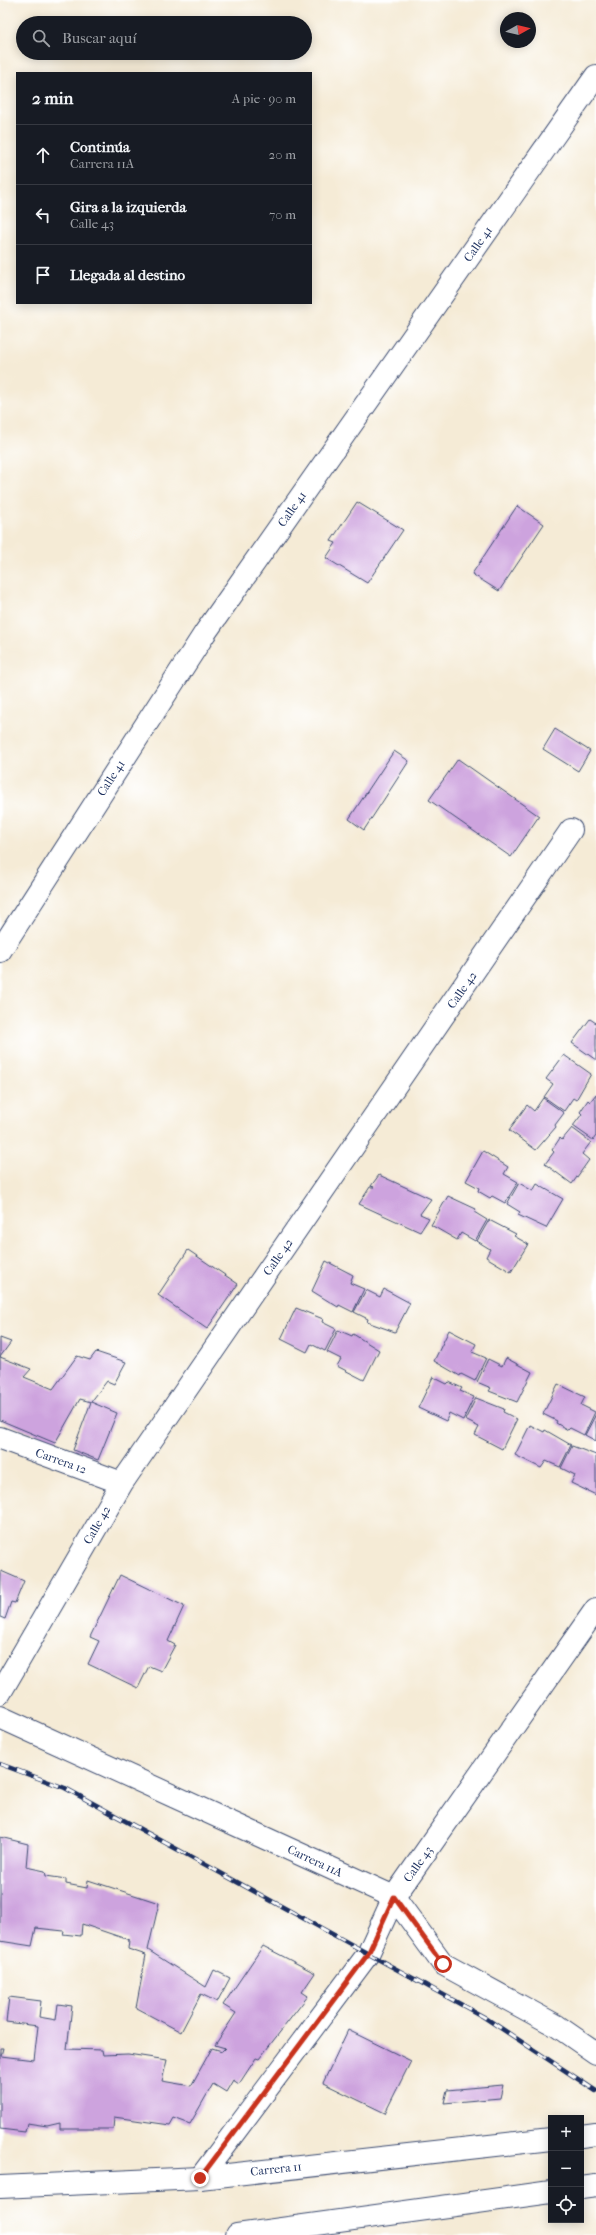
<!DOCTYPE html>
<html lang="es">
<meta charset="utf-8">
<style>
body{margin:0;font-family:"IM FELL French Canon",serif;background:#242831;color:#f1f3f6}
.controls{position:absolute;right:12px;bottom:12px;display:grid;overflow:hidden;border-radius:0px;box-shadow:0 2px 10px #0003}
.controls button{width:36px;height:36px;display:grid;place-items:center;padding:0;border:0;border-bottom:1px solid #363941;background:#171b24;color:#f1f3f6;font:20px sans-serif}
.compass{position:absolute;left:500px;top:12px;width:36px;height:36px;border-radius:50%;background:#171b24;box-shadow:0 2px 10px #0003;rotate:82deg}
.stop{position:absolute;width:12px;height:12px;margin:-9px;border:3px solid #c8321e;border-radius:50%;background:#fff}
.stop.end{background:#c8321e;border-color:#fff;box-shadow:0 1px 4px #0008}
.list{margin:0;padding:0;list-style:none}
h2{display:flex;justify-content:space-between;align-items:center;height:52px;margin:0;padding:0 16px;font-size:17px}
h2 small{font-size:13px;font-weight:400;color:#9ea1a6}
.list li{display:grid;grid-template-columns:26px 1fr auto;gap:12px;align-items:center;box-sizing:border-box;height:60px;padding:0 16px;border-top:1px solid #363941}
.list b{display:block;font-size:15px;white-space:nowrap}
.list p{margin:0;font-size:13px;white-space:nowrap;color:#9ea1a6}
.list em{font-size:13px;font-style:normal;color:#9ea1a6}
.icon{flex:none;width:22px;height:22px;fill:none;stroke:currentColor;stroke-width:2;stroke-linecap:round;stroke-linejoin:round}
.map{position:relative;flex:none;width:596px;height:2235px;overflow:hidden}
.search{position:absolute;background:#171b24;box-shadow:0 2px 10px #0003;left:16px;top:16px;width:296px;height:44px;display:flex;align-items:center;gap:10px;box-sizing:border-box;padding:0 14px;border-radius:22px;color:#9ea1a6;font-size:15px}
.panel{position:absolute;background:#171b24;box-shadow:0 2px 10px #0003;left:16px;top:72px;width:296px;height:232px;border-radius:0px}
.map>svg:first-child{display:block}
</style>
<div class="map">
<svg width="596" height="2235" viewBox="0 0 596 2235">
<rect width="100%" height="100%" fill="#fff"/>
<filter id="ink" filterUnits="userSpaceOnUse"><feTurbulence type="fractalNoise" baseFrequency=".025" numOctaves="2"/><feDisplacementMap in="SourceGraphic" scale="8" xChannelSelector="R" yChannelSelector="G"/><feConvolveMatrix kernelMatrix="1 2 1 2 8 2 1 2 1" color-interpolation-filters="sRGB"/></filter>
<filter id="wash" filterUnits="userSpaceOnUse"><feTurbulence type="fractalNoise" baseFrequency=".012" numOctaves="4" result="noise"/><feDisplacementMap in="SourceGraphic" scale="16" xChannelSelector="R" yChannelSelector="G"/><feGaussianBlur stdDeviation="0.9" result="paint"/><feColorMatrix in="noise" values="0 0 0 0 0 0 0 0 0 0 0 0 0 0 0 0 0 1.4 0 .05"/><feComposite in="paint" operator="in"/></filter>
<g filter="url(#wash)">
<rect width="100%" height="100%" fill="#f5ebd6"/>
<g id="blocks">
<path fill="#cda3de" d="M 357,502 L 403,530 L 367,583 L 326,558 L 336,543 L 331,541 Z
M 517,506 L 544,524 L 499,591 L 472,574 Z
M 555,729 L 590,751 L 578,771 L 543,749 Z
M 394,751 L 409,761 L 364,830 L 349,819 Z
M 458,759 L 539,816 L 511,857 L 429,800 Z
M 590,1019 L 596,1023 L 596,1060 L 572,1043 Z
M 564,1055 L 591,1074 L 576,1100 L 573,1098 L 564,1111 L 544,1097 L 553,1084 L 546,1079 Z
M 596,1094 L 596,1136 L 593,1140 L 573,1126 L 582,1114 L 580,1112 L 588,1100 L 590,1102 Z
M 543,1098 L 564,1113 L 555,1125 L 556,1127 L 536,1150 L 509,1130 L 527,1105 L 534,1111 Z
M 572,1128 L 591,1142 L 582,1154 L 589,1160 L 572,1184 L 545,1164 L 554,1152 L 552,1150 L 560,1138 L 562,1140 Z
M 483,1151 L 508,1167 L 504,1174 L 518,1182 L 505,1203 L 492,1196 L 490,1198 L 478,1191 L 479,1188 L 466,1181 Z
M 379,1175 L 431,1199 L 420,1214 L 429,1218 L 420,1232 L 359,1204 L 370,1187 L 374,1187 L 371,1186 Z
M 519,1183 L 533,1191 L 537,1184 L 563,1199 L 546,1228 L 518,1215 L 520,1212 L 507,1204 Z
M 448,1196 L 476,1209 L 474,1212 L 487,1220 L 475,1241 L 461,1233 L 457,1240 L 431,1225 Z
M 489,1220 L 516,1234 L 514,1236 L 528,1244 L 511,1272 L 486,1257 L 490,1249 L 477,1241 Z
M 188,1250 L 238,1284 L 207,1329 L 158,1295 Z
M 326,1261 L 353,1275 L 350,1283 L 364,1289 L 353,1312 L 339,1305 L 338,1307 L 312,1291 Z
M 384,1289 L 410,1303 L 395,1332 L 367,1322 L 368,1319 L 354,1312 L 366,1290 L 380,1297 Z
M 296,1308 L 323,1319 L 322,1322 L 336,1329 L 325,1351 L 311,1344 L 307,1352 L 281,1339 Z
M 338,1330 L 352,1336 L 353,1334 L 379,1350 L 364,1380 L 337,1366 L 341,1359 L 327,1352 Z
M 449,1330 L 476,1344 L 472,1352 L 486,1358 L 475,1381 L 461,1374 L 460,1376 L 434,1361 Z
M 0,1338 L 11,1342 L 0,1357 L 31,1369 L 24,1377 L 53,1389 L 77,1356 L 90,1360 L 96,1352 L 126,1362 L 114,1384 L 107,1381 L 91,1402 L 80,1399 L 55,1443 L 0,1420 Z
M 506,1358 L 532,1372 L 517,1402 L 489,1391 L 491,1388 L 477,1382 L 488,1359 L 502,1366 Z
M 433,1377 L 447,1384 L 449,1382 L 462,1388 L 460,1391 L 474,1397 L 463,1420 L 449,1413 L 446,1421 L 418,1408 Z
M 558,1384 L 585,1397 L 581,1405 L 595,1412 L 584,1435 L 570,1428 L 568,1430 L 556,1423 L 557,1421 L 543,1414 Z
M 476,1398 L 504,1409 L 503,1412 L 517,1419 L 502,1449 L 475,1435 L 479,1427 L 465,1420 Z
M 91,1402 L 117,1413 L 98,1460 L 73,1450 Z
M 596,1414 L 596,1441 L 585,1435 Z
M 530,1425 L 544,1432 L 545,1430 L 571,1445 L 560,1467 L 546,1461 L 541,1468 L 515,1455 Z
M 572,1446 L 596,1455 L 596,1495 L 571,1483 L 575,1475 L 561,1468 Z
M 1,1571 L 24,1581 L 15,1603 L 11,1602 L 5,1619 L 0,1617 Z
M 120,1575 L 184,1606 L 168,1641 L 175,1645 L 161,1671 L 149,1666 L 138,1688 L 88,1664 L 99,1641 L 90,1637 Z
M 0,1837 L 28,1844 L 26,1867 L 45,1871 L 46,1876 L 66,1879 L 66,1884 L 87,1888 L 88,1880 L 159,1903 L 148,1950 L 206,1987 L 214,1970 L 230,1978 L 217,2002 L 201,1994 L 181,2032 L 136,2008 L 146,1955 L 128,1949 L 129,1940 L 82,1924 L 81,1936 L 63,1934 L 64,1931 L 36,1928 L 32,1946 L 0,1941 Z
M 263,1946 L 315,1973 L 302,1992 L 308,1996 L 259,2059 L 256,2058 L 239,2084 L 233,2080 L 226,2092 L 213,2084 L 190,2124 L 174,2118 L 170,2125 L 114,2117 L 113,2129 L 60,2129 L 60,2123 L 47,2126 L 27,2123 L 25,2132 L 0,2129 L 0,2048 L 3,2048 L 1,2056 L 34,2060 L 38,2026 L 6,2022 L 9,1997 L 41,2001 L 39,2017 L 56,2020 L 58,2004 L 72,2006 L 67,2049 L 102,2050 L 103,2055 L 128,2054 L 167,2060 L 162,2081 L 191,2086 L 212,2048 L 222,2051 L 225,2048 L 215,2045 L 236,2013 L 223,2005 Z
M 348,2030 L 411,2061 L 385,2113 L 323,2083 Z
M 503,2085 L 500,2098 L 444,2103 L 447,2090 Z"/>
</g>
</g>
<g filter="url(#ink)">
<use href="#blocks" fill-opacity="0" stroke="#3c4b70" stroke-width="1"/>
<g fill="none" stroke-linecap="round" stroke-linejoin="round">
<g stroke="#3c4b70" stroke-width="24">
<path id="minor" d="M 0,951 L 205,633 L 596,76
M 0,1438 L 122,1483
M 0,1693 L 122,1483 L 571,830
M 0,1717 L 394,1897 L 443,1964 L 557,2026 L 596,2053
M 200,2178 L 368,1954 L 394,1897 L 596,1609"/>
</g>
<g stroke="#3c4b70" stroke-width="24">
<path id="major" d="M 581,2136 L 596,2134
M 0,2187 L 200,2178 L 551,2139
M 581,2188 L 596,2186
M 237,2235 L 551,2192"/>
</g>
<use href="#minor" stroke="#fff" stroke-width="22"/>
<use href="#major" stroke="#fff" stroke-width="22"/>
<g stroke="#1b2f5e" stroke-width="4.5">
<path id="rail" d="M 0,1764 L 65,1788 L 484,2017 L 596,2091"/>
</g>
<use href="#rail" stroke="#fff" stroke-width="3" stroke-dasharray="9" stroke-linecap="butt"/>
</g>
</g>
<g fill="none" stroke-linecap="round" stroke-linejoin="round" filter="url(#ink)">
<path stroke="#c8321e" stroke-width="5" d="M 200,2178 L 368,1954 L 394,1897 L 443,1964"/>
</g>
<g text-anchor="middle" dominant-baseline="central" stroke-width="3" stroke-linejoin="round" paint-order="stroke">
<g font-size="12" fill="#1b2f5e" stroke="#fff">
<text transform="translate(478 244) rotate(-55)">Calle 41</text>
<text transform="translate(292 509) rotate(-55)">Calle 41</text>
<text transform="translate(111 778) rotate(-57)">Calle 41</text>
<text transform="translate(462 990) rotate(-55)">Calle 42</text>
<text transform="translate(278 1257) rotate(-55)">Calle 42</text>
<text transform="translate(61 1461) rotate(20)">Carrera 12</text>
<text transform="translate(97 1525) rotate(-60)">Calle 42</text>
<text transform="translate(315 1861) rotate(25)">Carrera 11A</text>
<text transform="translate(418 1864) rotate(-55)">Calle 43</text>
<text transform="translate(276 2169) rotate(-6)">Carrera 11</text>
</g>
</g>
</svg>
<div class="controls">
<button>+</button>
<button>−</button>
<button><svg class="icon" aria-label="locate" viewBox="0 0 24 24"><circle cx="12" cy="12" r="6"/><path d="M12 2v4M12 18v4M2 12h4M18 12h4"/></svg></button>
</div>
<svg class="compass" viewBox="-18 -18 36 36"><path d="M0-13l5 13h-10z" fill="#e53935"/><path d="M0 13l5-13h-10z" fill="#9ea1a6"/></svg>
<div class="stop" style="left:443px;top:1964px"></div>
<div class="stop end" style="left:200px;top:2178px"></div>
<div class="search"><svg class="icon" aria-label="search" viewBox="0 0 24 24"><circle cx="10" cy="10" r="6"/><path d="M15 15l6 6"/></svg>Buscar aquí</div>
<section class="panel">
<h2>2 min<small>A pie · 90 m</small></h2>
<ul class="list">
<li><svg class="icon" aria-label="ahead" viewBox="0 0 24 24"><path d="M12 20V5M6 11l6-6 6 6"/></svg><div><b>Continúa</b><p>Carrera 11A</p></div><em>20 m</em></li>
<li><svg class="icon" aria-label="left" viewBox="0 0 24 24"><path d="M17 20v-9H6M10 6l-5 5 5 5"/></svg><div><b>Gira a la izquierda</b><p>Calle 43</p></div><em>70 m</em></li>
<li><svg class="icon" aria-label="arrive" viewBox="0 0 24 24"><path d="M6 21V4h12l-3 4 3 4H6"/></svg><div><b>Llegada al destino</b></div></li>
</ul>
</section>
</div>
